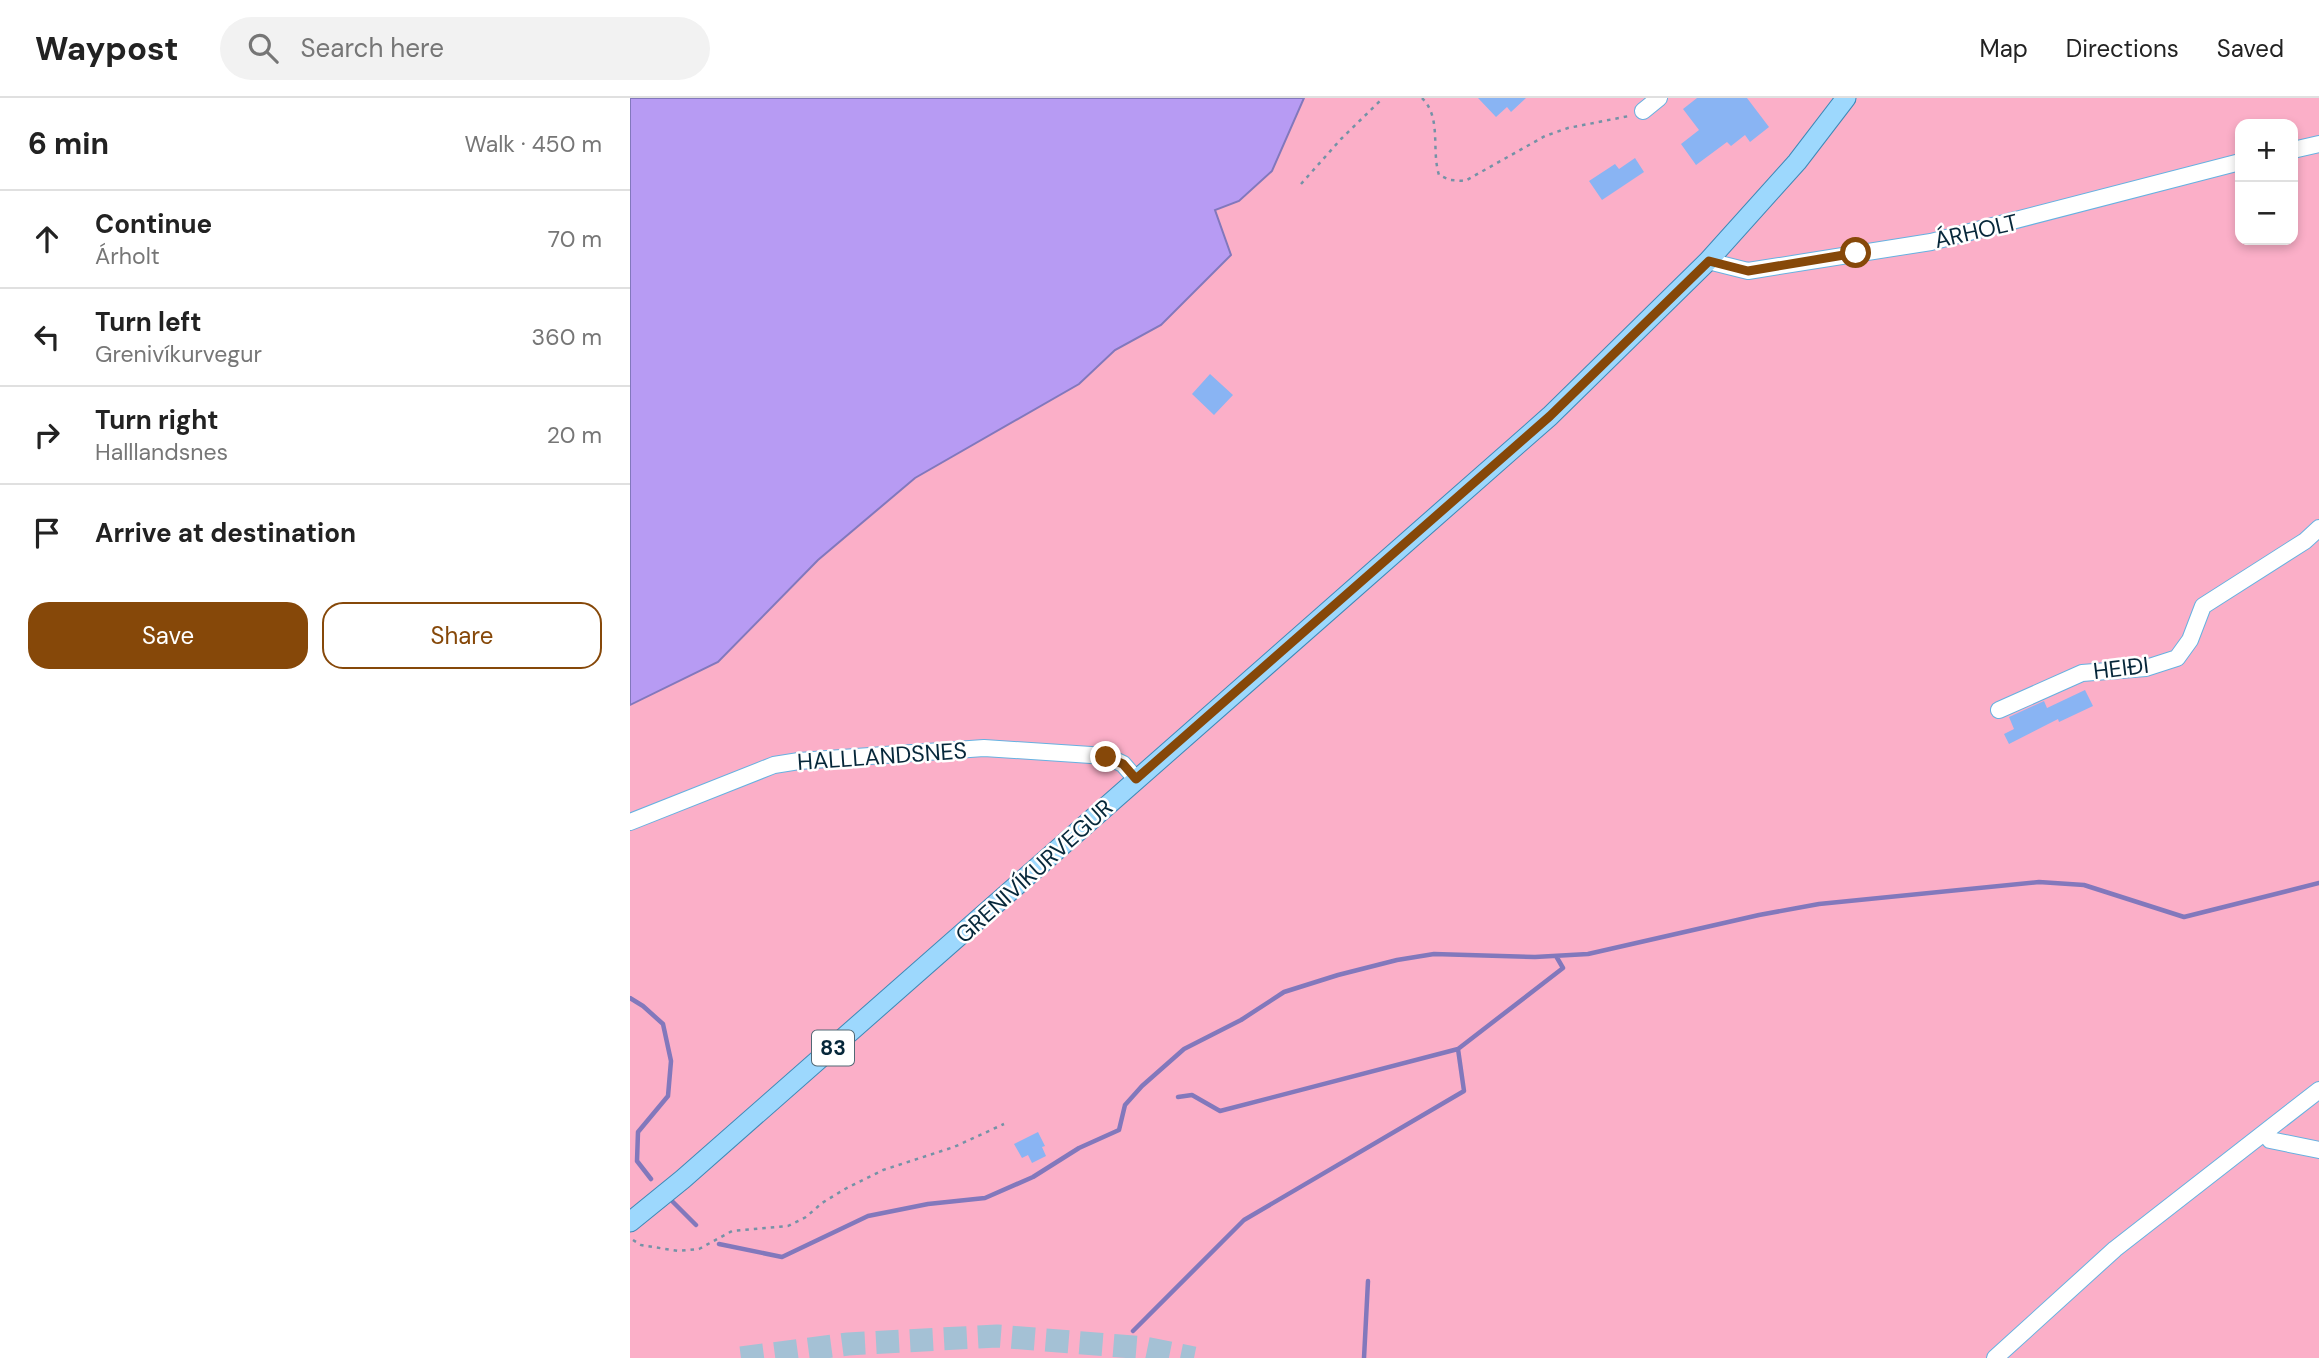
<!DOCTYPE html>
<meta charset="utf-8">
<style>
body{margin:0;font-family:"DM Sans",sans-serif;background:#f2f2f2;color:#222}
.controls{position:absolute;right:21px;top:21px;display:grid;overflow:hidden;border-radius:14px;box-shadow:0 4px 10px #0003}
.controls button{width:63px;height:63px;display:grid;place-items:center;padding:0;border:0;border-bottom:2px solid #e0e0e0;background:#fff;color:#222;font:35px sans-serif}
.stop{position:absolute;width:21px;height:21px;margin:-16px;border:5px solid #864809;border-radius:50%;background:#fff}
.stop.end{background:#864809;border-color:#fff;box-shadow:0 2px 7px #0008}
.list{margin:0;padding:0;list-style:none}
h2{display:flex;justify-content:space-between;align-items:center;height:91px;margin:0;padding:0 28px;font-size:30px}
h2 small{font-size:23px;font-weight:400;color:#767676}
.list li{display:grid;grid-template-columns:46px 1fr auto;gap:21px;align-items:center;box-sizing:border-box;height:98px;padding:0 28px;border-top:2px solid #e0e0e0}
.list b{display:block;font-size:26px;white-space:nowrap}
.list p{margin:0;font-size:23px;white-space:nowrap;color:#767676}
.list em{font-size:23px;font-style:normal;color:#767676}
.actions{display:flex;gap:14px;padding:21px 28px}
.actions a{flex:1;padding:16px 0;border:2px solid #864809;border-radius:21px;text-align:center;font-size:24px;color:#864809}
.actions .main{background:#864809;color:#fff}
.icon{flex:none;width:38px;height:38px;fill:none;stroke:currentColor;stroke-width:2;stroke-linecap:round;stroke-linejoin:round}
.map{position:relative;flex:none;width:1689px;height:1260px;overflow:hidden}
header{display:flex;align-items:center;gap:42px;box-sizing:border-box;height:98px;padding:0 35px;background:#fff;border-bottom:2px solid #e0e0e0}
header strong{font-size:33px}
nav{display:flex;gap:38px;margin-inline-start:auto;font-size:24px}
.search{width:490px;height:63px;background:#f2f2f2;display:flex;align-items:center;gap:18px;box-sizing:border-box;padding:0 24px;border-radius:38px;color:#767676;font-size:26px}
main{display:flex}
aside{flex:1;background:#fff}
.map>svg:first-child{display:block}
</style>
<header>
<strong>Waypost</strong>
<div class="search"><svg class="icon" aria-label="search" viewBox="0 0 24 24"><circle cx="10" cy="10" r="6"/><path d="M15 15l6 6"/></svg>Search here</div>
<nav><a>Map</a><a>Directions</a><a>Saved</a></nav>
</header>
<main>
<aside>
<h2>6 min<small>Walk · 450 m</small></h2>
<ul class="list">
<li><svg class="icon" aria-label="ahead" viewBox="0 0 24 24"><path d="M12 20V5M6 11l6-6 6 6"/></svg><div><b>Continue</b><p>Árholt</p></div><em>70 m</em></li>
<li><svg class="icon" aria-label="left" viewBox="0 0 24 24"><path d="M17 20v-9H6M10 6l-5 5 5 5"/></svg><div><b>Turn left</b><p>Grenivíkurvegur</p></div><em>360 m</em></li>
<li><svg class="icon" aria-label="right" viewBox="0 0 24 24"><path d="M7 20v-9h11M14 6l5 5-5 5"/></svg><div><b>Turn right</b><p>Halllandsnes</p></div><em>20 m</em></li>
<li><svg class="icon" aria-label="arrive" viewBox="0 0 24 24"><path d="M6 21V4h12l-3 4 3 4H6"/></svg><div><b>Arrive at destination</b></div></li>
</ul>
<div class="actions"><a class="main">Save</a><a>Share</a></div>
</aside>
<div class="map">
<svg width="1689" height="1260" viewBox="0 0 1689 1260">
<rect width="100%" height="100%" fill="#cbe8fc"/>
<path fill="#fbafc8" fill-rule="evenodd" d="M 674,0 L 1689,0 L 1689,1260 L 0,1260 L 0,607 L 88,564 L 188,462 L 285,380 L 449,286 L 485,252 L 531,227 L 601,158 L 585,112 L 642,73 ZM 1610,26 L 1663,26 L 1663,142 L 1610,142 Z"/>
<path fill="#b79bf3" stroke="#8278bc" stroke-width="2" d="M 0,0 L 674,0 L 642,73 L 609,103 L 585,112 L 601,157 L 531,227 L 485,252 L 449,286 L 285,380 L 188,462 L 88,564 L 0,607 Z"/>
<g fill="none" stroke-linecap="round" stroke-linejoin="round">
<path stroke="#8278bc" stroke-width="4.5" d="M 0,900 L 13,908 L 33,926 L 41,963 L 38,998 L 8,1034 L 7,1063 L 21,1081
M 548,999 L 562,997 L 590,1013 L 828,951 L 933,870 L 926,858
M 43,1104 L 66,1127
M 89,1146 L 152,1159 L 238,1118 L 298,1106 L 355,1100 L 403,1079 L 449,1050 L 489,1032 L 495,1007 L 512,988 L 554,951 L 611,922 L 654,894 L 708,877 L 767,862 L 804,856 L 905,859 L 958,856 L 1129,817 L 1189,806 L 1409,784 L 1454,787 L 1554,819 L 1689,785
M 503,1233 L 614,1122 L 834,993 L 828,951
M 734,1260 L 738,1183"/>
</g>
<path fill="#89b4f3" d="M 848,0 L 896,0 L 881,14 L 877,9 L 866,19 Z
M 1067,0 L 1117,0 L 1139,29 L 1120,44 L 1115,37 L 1101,48 L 1097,44 L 1066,67 L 1051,46 L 1069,32 L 1053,11 Z
M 1005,60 L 1014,74 L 972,102 L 959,83 L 985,66 L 989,71 Z
M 580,276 L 603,297 L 584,317 L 562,296 Z
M 1455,592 L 1463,608 L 1429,624 L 1428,621 L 1379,646 L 1374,636 L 1384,631 L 1379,619 L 1414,603 L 1417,610 Z
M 408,1034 L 415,1048 L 412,1049 L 416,1058 L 402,1065 L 398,1057 L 392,1060 L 384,1046 Z"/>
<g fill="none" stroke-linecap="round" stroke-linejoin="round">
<path stroke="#a4c1d5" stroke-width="23" stroke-dasharray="23 11" stroke-linecap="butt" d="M 111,1260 L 218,1246 L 367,1238 L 515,1250 L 564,1260"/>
<g stroke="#66b1e1" stroke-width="18">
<path id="minor" d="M 1013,13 L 1029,0
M 1663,52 L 1689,46
M 1078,163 L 1118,173 L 1301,144 L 1610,64
M 1369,612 L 1452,575 L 1516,570 L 1547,560 L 1560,542 L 1573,508 L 1675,443 L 1689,430
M 0,724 L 144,667 L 169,663 L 354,650 L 476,658 L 493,666 L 506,681
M 1637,1034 L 1640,1042 L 1689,1052
M 1365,1260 L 1485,1151 L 1689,992"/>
</g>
<g stroke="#3d89b7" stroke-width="21">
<path id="major" d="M 0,1124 L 53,1081 L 920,318 L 1078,163 L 1167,64 L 1216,0"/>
</g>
<path stroke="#7492a6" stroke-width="2.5" stroke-dasharray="3.5 5" stroke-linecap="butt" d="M 792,0 C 812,20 801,51 809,77 L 820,82 L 835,83 L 915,38 L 938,30 L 999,18
M 671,86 L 711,41 L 753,0
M 3,1142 L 11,1147 L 48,1153 L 69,1151 L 102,1133 L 158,1128 L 176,1119 L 192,1105 L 215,1091 L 253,1072 L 324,1049 L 374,1026"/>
<use href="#minor" stroke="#fff" stroke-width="16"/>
<use href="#major" stroke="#9dd8fd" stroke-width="19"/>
</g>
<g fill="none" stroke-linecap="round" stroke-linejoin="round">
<path stroke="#864809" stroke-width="9" d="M 476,659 L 493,666 L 506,681 L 920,318 L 1079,163 L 1118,173 L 1226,155"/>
</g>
<g text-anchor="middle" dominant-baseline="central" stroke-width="5" stroke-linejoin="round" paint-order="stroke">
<rect fill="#fff" stroke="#516875" stroke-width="2" x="182" y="932.5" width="42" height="35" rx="5"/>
<g font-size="21" font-weight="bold" fill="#06273a">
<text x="203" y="950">83</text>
</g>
<g font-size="23" fill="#06273a" stroke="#fff">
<text transform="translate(1346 133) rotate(-13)">ÁRHOLT</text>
<text transform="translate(1491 570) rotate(-7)">HEIÐI</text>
<text transform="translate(252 658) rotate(-4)">HALLLANDSNES</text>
<text transform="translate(404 773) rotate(-42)">GRENIVÍKURVEGUR</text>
</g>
</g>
</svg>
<div class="controls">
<button>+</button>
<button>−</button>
</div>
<div class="stop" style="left:1226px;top:155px"></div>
<div class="stop end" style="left:476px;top:659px"></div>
</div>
</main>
